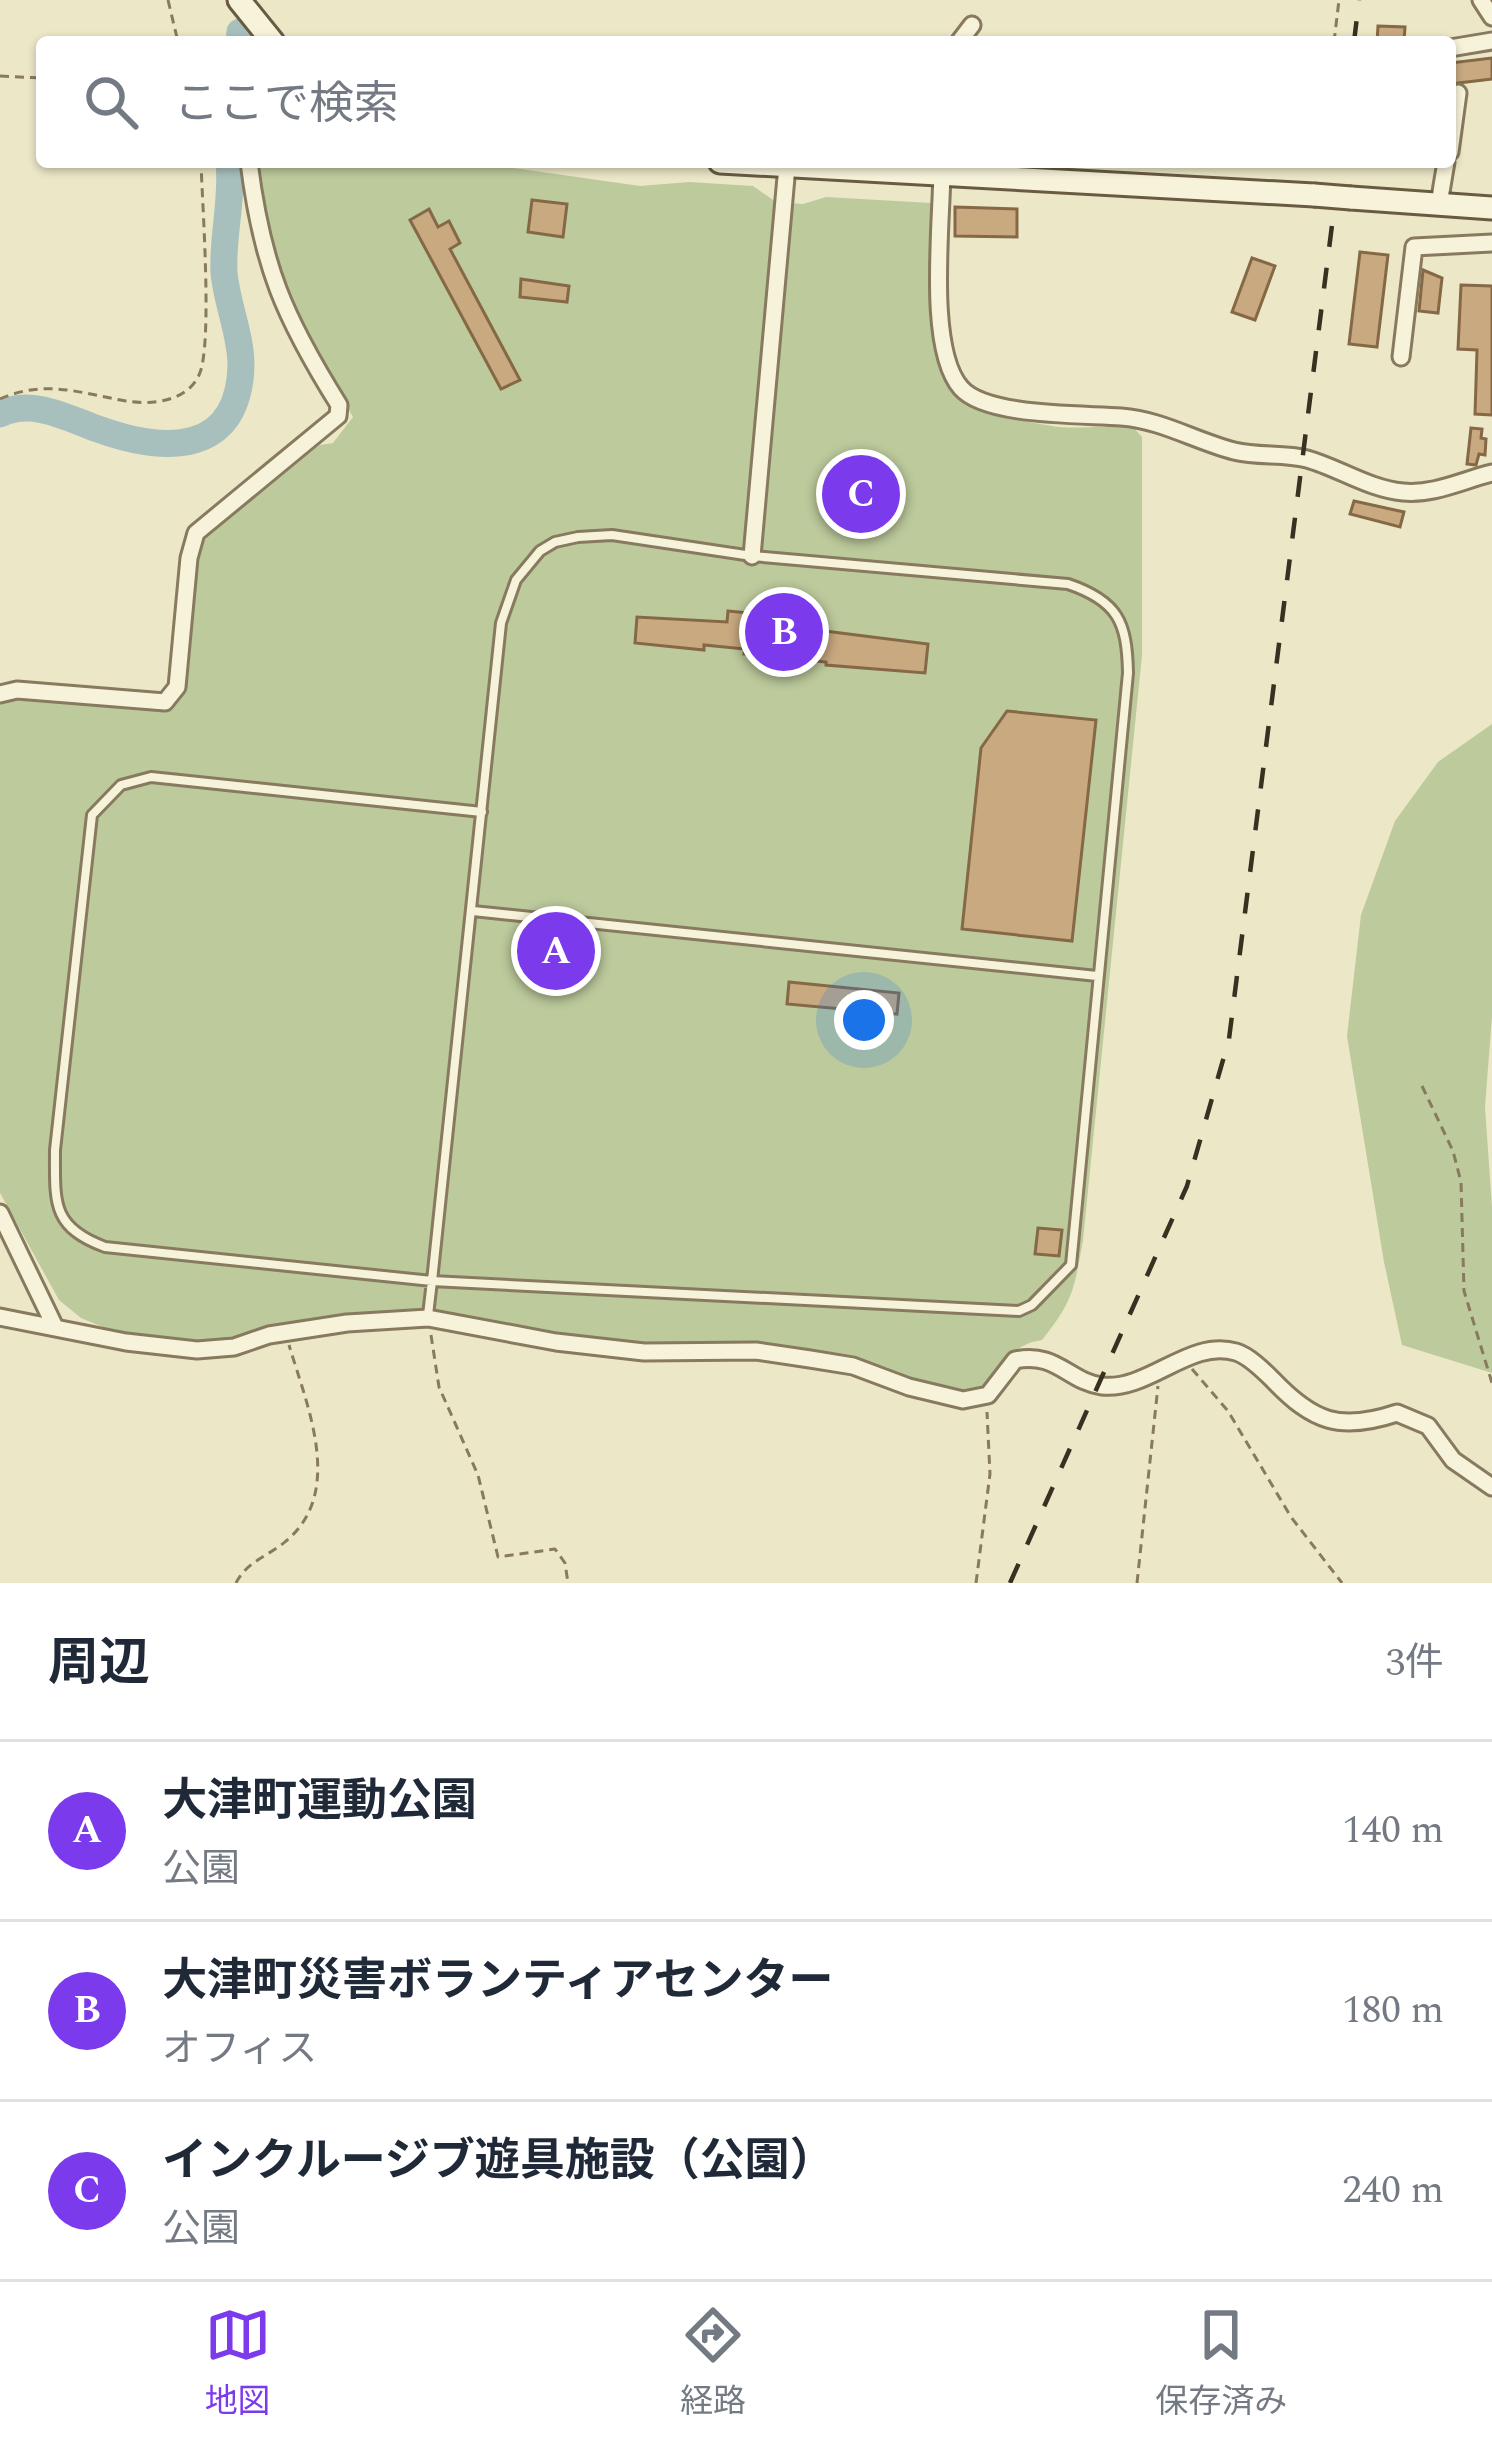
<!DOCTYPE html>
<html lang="ja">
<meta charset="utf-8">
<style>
body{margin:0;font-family:Spectral,"Noto Sans JP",serif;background:#f6f6f7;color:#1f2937}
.you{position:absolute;left:864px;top:1020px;width:42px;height:42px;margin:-30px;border:9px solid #fff;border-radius:50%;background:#1a73e8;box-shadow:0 0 0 18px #1a73e833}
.badge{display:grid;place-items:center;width:78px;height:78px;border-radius:50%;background:#7c3aed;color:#fff;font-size:39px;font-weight:700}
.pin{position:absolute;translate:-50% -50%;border:6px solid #fff;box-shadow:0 3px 12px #0006}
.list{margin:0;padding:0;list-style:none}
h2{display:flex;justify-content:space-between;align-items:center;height:156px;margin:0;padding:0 48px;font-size:51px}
h2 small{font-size:39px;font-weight:400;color:#747a83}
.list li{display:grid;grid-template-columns:78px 1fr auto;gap:36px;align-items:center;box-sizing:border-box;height:180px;padding:0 48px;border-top:3px solid #e0e1e3}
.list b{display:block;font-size:45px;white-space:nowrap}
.list p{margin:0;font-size:39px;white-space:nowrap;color:#747a83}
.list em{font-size:39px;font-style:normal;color:#747a83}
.icon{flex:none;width:66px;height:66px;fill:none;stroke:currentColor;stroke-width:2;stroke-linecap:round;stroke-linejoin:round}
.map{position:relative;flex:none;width:1492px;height:1583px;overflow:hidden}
.search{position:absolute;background:#fff;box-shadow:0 3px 9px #0004;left:36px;right:36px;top:36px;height:132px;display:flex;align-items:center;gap:30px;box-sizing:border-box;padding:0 42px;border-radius:12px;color:#747a83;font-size:45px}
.sheet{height:696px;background:#fff}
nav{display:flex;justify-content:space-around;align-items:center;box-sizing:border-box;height:168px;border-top:3px solid #e0e1e3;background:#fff;font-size:33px;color:#747a83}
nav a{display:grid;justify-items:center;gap:6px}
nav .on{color:#7c3aed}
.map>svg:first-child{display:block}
</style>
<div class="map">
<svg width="1492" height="1583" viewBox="0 0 1492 1583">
<rect width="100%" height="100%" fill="#ece7c7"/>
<path fill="#bdca9c" d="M 258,162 L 472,162 L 640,186 L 689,182 L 753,186 L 776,202 L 803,204 L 826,197 L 931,203 C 930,249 923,347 948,386 C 961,409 1033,424 1059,427 C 1083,429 1108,425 1133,427 L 1142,437 L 1142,655 L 1083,1240 C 1074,1289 1074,1300 1042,1340 C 1011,1344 1000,1369 979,1390 L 949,1392 L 883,1366 L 771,1346 L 696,1349 L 588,1338 L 423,1309 L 272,1327 L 222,1344 L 193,1346 L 127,1337 L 81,1318 L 59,1300 L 0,1193 L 0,701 L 19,697 L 155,709 L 173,706 L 181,692 C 186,653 187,562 207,532 C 229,499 287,468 320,445 L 333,443 L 353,417 C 305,339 266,255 258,162 Z
M 1492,724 L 1492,1016 L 1485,1107 L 1492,1207 L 1492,1373 L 1402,1345 L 1384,1262 L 1347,1036 L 1361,915 L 1395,821 L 1438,762 Z"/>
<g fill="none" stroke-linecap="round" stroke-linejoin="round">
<path stroke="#a8c0bd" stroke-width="27" d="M 239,42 L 240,32
M 0,414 C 32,398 67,418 98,429 C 164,453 239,456 241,365 C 241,335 227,304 224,273 C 222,236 233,200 229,162"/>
</g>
<path fill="#c8a980" stroke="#856845" stroke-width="3" d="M 1378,26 L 1405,27 L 1404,42 L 1377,42 Z
M 1492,58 L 1492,79 L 1450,84 L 1450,63 Z
M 532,200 L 567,204 L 563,237 L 528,232 Z
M 955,207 L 1017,209 L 1017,237 L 955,236 Z
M 429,209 L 438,227 L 449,221 L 460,243 L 450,249 L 520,380 L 501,389 L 410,220 Z
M 1360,252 L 1388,255 L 1377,347 L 1349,344 Z
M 1252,258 L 1275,266 L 1255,320 L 1232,312 Z
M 1423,270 L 1442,278 L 1438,313 L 1419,311 Z
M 521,279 L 569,286 L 567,302 L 520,297 Z
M 1461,285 L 1492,286 L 1492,415 L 1475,414 L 1477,350 L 1458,349 Z
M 1471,428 L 1482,429 L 1481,438 L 1486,439 L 1485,455 L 1479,454 L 1476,465 L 1467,464 Z
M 1354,501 L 1404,512 L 1400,527 L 1350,514 Z
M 728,611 L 749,613 L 748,623 L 791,622 L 809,629 L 928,644 L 925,673 L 826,665 L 826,662 L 744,654 L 745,649 L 704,645 L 704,650 L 635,643 L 637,617 L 727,622 Z
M 1007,711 L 1096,720 L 1072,941 L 962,929 L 981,748 Z
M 789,982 L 899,993 L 897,1014 L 787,1004 Z
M 1038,1228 L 1062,1230 L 1059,1256 L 1035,1254 Z"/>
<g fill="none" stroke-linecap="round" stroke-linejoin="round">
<g stroke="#877a5e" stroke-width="14">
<path id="service" d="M 473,911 L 1097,976
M 428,1315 L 432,1281 L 501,623 L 516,580 L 540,551 L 555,542 L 578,537 L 612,535 L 752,556 L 1068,584 C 1118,601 1127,622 1128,673 L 1071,1265 L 1032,1305 L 1019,1311 L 432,1281 L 105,1247 C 51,1227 55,1202 55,1150 L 92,815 L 121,785 L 151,777 L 482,812"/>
</g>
<g stroke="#877a5e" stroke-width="21">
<path id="minor" d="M 1481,0 L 1492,17
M 959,42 L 972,25
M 1450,48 L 1492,41
M 1450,152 L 1458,93
M 942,162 C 943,214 925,347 961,388 C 986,417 1084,414 1121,417 C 1162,420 1195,441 1234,451 C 1258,457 1284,453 1307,459 C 1339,468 1369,489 1403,492 C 1434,495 1463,480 1492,473
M 1439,204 L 1446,162
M 1401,357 L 1414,247 L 1492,243
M 752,556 L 787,166
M 0,694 L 17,690 L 165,702 L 177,687 L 189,558 L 196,533 L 338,416 L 339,405 C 284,317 262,266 249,162
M 0,1213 L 55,1327
M 0,1317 L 126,1342 L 197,1350 L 234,1347 L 269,1335 L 347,1323 L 428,1318 L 556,1342 L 644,1352 L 756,1351 L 810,1359 L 853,1366 L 909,1387 L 963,1400 L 988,1395 L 1015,1360 C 1056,1351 1069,1382 1102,1386 C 1149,1391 1190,1338 1236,1352 C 1249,1356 1263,1370 1273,1380 C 1313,1422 1340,1432 1397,1413 L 1428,1426 L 1453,1460 L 1492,1487"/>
</g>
<g stroke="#695b41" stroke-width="27">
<path id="secondary" d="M 239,0 L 273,42
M 720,162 L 1314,195
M 1351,198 L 1492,208"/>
</g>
<path stroke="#877a5e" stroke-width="3" stroke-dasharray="9 6" stroke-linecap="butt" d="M 168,0 L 178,42
M 1334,42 L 1339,0
M 0,76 L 42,78
M 0,399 C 45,379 80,393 126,401 C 151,405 187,402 199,375 C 213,346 202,202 201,162
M 1422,1086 L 1453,1151 L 1461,1182 L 1464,1291 L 1492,1383
M 431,1335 L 439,1387 L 478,1475 L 498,1557 L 555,1549 L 565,1563 L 568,1583
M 1192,1369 L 1228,1411 L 1291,1517 L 1342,1583
M 236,1583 C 247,1561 269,1556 286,1541 C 345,1492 307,1406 289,1345
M 976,1583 L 990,1474 L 987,1412
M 1137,1583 L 1158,1386"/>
<use href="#service" stroke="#f7f3da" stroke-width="8"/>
<use href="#minor" stroke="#f7f3da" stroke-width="15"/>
<use href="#secondary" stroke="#f7f3da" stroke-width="21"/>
<path stroke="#383020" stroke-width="4.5" stroke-dasharray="21 21" stroke-linecap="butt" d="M 1354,42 L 1359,0
M 1010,1583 L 1187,1186 L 1229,1039 L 1340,162"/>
<g stroke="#695b41" stroke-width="27" stroke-linecap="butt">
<path id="secondary-bridge" d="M 1314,195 L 1351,198"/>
</g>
<use href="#secondary-bridge" stroke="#f7f3da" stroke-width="21"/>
</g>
</svg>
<div class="you"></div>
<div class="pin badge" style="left:556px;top:951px">A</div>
<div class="pin badge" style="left:784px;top:632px">B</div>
<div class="pin badge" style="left:861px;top:494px">C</div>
<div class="search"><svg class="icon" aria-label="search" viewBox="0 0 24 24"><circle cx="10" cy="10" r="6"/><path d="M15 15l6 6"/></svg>ここで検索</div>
</div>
<section class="sheet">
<h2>周辺<small>3件</small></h2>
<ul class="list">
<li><span class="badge">A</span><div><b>大津町運動公園</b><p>公園</p></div><em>140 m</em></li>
<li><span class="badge">B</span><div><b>大津町災害ボランティアセンター</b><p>オフィス</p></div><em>180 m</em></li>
<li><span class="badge">C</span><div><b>インクルージブ遊具施設（公園）</b><p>公園</p></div><em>240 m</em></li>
</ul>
</section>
<nav>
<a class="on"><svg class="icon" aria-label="map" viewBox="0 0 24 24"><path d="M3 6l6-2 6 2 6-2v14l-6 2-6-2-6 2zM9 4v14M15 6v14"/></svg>地図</a>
<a><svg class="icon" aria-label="directions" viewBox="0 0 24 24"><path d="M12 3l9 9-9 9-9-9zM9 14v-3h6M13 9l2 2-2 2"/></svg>経路</a>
<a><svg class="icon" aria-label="saved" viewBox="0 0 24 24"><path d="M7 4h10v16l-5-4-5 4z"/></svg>保存済み</a>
</nav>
